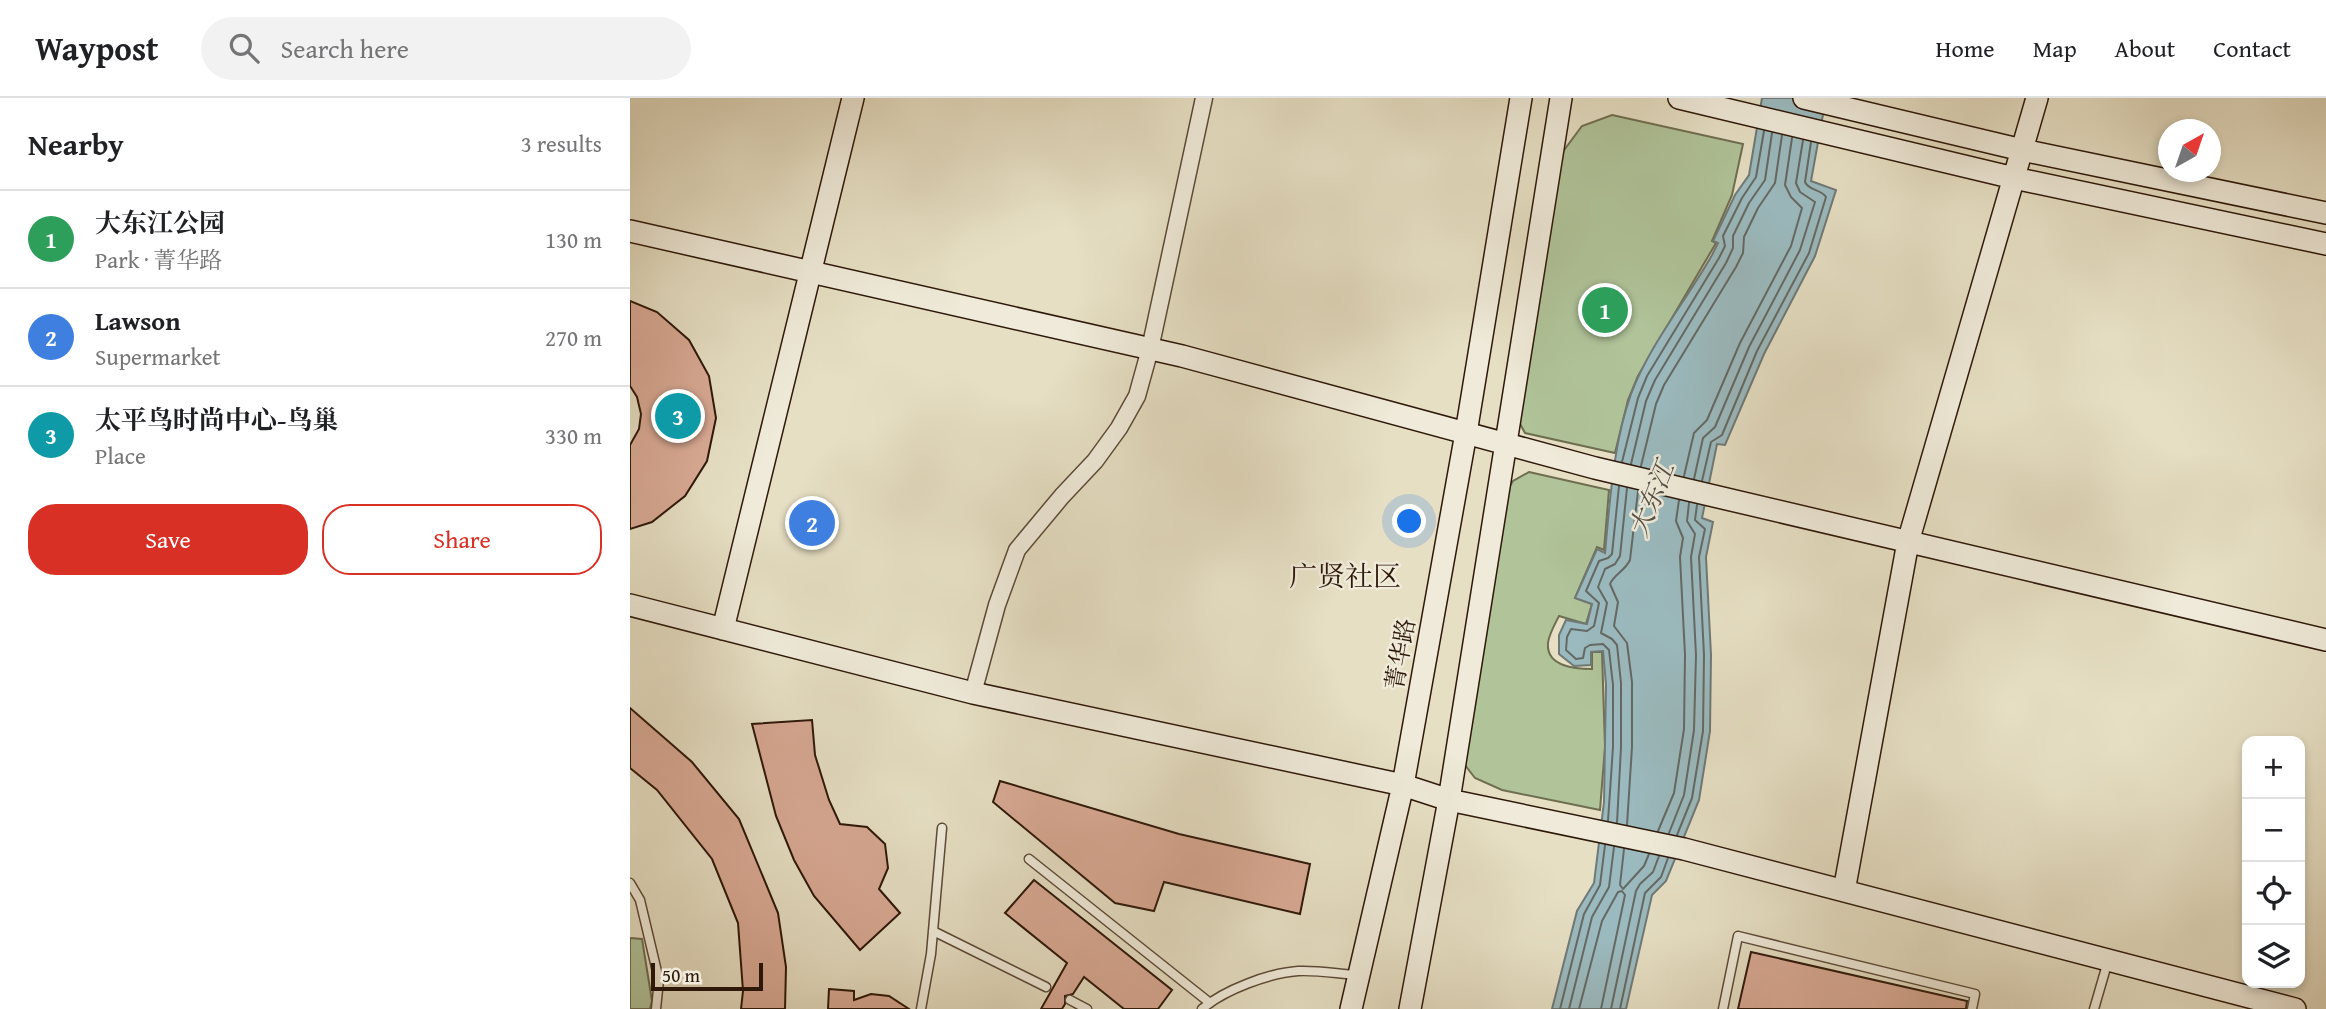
<!DOCTYPE html>
<meta charset="utf-8">
<style>
body{margin:0;font-family:"Gentium Book Plus","Noto Serif SC",serif;background:#f2f2f2;color:#202124}
.controls{position:absolute;right:21px;bottom:21px;display:grid;overflow:hidden;border-radius:14px;box-shadow:0 4px 10px #0003}
.controls button{width:63px;height:63px;display:grid;place-items:center;padding:0;border:0;border-bottom:2px solid #e0e0e0;background:#fff;color:#202124;font:35px sans-serif}
.compass{position:absolute;left:1528px;top:21px;width:63px;height:63px;border-radius:50%;background:#fff;box-shadow:0 4px 10px #0003;rotate:40deg}
.scale{position:absolute;left:21px;bottom:18px;width:112px;box-sizing:border-box;padding-left:7px;border:4px solid #2e1809;border-top:0;font-size:19px;line-height:24px;white-space:nowrap;color:#2e1809;-webkit-text-stroke:5px #efead9;paint-order:stroke}
.you{position:absolute;left:780px;top:424px;width:24px;height:24px;margin:-18px;border:5px solid #fff;border-radius:50%;background:#1a73e8;box-shadow:0 0 0 10px #1a73e833}
.badge{display:grid;place-items:center;width:46px;height:46px;border-radius:50%;background:#d93025;color:#fff;font-size:23px;font-weight:700}
.pin{position:absolute;translate:-50% -50%;border:4px solid #fff;box-shadow:0 2px 7px #0006}
.list{margin:0;padding:0;list-style:none}
h2{display:flex;justify-content:space-between;align-items:center;height:91px;margin:0;padding:0 28px;font-size:30px}
h2 small{font-size:23px;font-weight:400;color:#757577}
.list li{display:grid;grid-template-columns:46px 1fr auto;gap:21px;align-items:center;box-sizing:border-box;height:98px;padding:0 28px;border-top:2px solid #e0e0e0}
.list b{display:block;font-size:26px;white-space:nowrap}
.list p{margin:0;font-size:23px;white-space:nowrap;color:#757577}
.list em{font-size:23px;font-style:normal;color:#757577}
.actions{display:flex;gap:14px;padding:21px 28px}
.actions a{flex:1;padding:16px 0;border:2px solid #d93025;border-radius:28px;text-align:center;font-size:24px;color:#d93025}
.actions .main{background:#d93025;color:#fff}
.icon{flex:none;width:38px;height:38px;fill:none;stroke:currentColor;stroke-width:2;stroke-linecap:round;stroke-linejoin:round}
.map{position:relative;flex:none;width:1696px;height:911px;overflow:hidden}
header{display:flex;align-items:center;gap:42px;box-sizing:border-box;height:98px;padding:0 35px;background:#fff;border-bottom:2px solid #e0e0e0}
header strong{font-size:33px}
nav{display:flex;gap:38px;margin-inline-start:auto;font-size:24px}
.search{width:490px;height:63px;background:#f2f2f2;display:flex;align-items:center;gap:18px;box-sizing:border-box;padding:0 24px;border-radius:38px;color:#757577;font-size:26px}
main{display:flex}
aside{flex:1;background:#fff}
.map>svg:first-child{display:block}
</style>
<header>
<strong>Waypost</strong>
<div class="search"><svg class="icon" aria-label="search" viewBox="0 0 24 24"><circle cx="10" cy="10" r="6"/><path d="M15 15l6 6"/></svg>Search here</div>
<nav><a>Home</a><a>Map</a><a>About</a><a>Contact</a></nav>
</header>
<main>
<aside>
<h2>Nearby<small>3 results</small></h2>
<ul class="list">
<li><span class="badge" style="background:#2e9e5b">1</span><div><b>大东江公园</b><p>Park · 菁华路</p></div><em>130 m</em></li>
<li><span class="badge" style="background:#3f7fe0">2</span><div><b>Lawson</b><p>Supermarket</p></div><em>270 m</em></li>
<li><span class="badge" style="background:#0f9aa8">3</span><div><b>太平鸟时尚中心-鸟巢</b><p>Place</p></div><em>330 m</em></li>
</ul>
<div class="actions"><a class="main">Save</a><a>Share</a></div>
</aside>
<div class="map">
<svg width="1696" height="911" viewBox="0 0 1696 911">
<rect width="100%" height="100%" fill="#e6dfc4"/>
<filter id="stains"><feTurbulence type="fractalNoise" baseFrequency=".00286" numOctaves="4"/><feColorMatrix values="0 0 0 0 .2 0 0 0 0 .09 0 0 0 0 .02 0 0 0 .5 -.17"/></filter>
<radialGradient id="worn" r=".72"><stop offset=".6" stop-color="#630" stop-opacity="0"/><stop offset="1" stop-color="#630" stop-opacity=".3"/></radialGradient>
<path fill="#b0c399" stroke="#6f6e51" stroke-width="2" d="M 982,17 L 1113,46 L 1102,97 L 1082,143 L 1086,145 L 1008,278 L 998,302 L 985,355 L 895,335 L 888,322 L 932,55 L 952,28 Z
M 899,374 L 979,392 L 974,452 L 967,449 L 945,500 L 962,506 L 956,526 L 929,518 C 925,526 919,536 918,545 C 916,569 946,571 962,571 L 962,554 L 972,554 L 975,649 L 970,712 L 872,692 L 845,680 L 831,662 L 873,399 L 883,383 Z
M 0,840 L 12,841 L 22,903 L 20,911 L 0,911 Z"/>
<path fill="#9bbabf" stroke="#6f7976" stroke-width="2" d="M 1132,0 L 1196,0 L 1181,83 L 1206,92 L 1185,158 L 1134,256 L 1095,347 L 1087,346 L 1072,420 L 1083,424 L 1076,459 L 1081,557 L 1080,633 L 1069,702 L 1036,783 L 1022,797 L 996,911 L 922,911 L 947,813 L 964,785 L 974,704 L 976,587 L 973,553 L 961,554 L 961,567 L 944,568 L 929,556 L 929,537 L 936,522 L 957,526 L 962,506 L 945,500 L 967,451 L 975,455 C 980,402 983,347 1001,296 C 1020,246 1056,203 1082,157 L 1088,145 L 1083,143 L 1105,97 L 1119,77 Z"/>
<g fill="none" stroke-linecap="round" stroke-linejoin="round">
<path stroke="#646964" stroke-width="2" d="M 992,364 L 1008,300 L 1017,278 L 1089,160 L 1095,148 L 1093,138 L 1112,100 L 1126,79 L 1134,33
M 1001,366 L 1016,303 L 1025,282 L 1096,165 L 1103,150 L 1103,138 L 1119,105 L 1135,82 L 1142,35
M 1011,368 L 1026,306 L 1034,287 L 1106,169 L 1113,155 L 1114,139 L 1128,110 L 1145,85 L 1152,37
M 1054,378 L 1064,335 L 1077,322 L 1110,245 L 1161,148 L 1172,110 L 1161,99 L 1155,87 L 1162,40
M 1064,381 L 1073,340 L 1085,329 L 1119,249 L 1170,152 L 1185,104 L 1170,94 L 1166,85 L 1173,42
M 1072,383 L 1081,344 L 1092,337 L 1127,253 L 1179,155 L 1196,99 C 1191,91 1179,93 1175,84 L 1181,44
M 978,723 L 983,649 L 983,587 L 979,552 L 973,546 L 960,547 L 955,550 L 953,560 L 946,561 L 936,552 L 937,539 L 941,531 L 957,533 L 964,528 L 969,505 L 956,493 L 969,463 L 978,460 L 982,456 L 989,388
M 987,725 L 991,649 L 991,585 L 987,547 L 982,541 L 971,535 L 977,505 L 968,489 L 975,471 L 985,466 L 990,458 L 997,390
M 997,727 L 1002,649 L 1002,584 L 997,545 L 984,528 L 988,504 L 980,486 C 984,476 995,473 1000,462 L 1008,393
M 1028,733 L 1044,695 L 1054,631 L 1055,557 L 1050,459 L 1053,440 L 1046,423 L 1049,402
M 1039,735 L 1054,697 L 1064,632 L 1066,557 L 1061,459 L 1065,436 L 1057,423 L 1059,405
M 1047,737 L 1062,700 L 1073,633 L 1074,557 L 1069,459 L 1075,431 L 1065,422 L 1067,407
M 994,751 L 990,787 L 993,791 L 1014,768 L 1019,756
M 930,911 L 954,816 L 970,787 L 975,747
M 939,911 L 962,819 L 979,789 L 984,749
M 949,911 L 972,823 L 988,794 L 992,793 L 995,797 L 971,911
M 981,911 L 1006,793 L 1010,786 L 1023,774 L 1029,758
M 990,911 L 1015,795 L 1031,779 L 1038,760"/>
</g>
<path fill="#d8a994" stroke="#2e1809" stroke-width="2" d="M 0,203 L 27,214 L 59,242 L 79,278 L 86,320 L 77,363 L 55,398 L 22,424 L 0,431 L 0,347 L 9,331 L 11,316 L 7,299 L 0,288 Z
M 0,610 L 62,664 L 109,721 L 148,815 L 156,869 L 155,911 L 111,911 L 113,893 L 108,825 L 82,761 L 27,692 L 0,670 Z
M 182,622 L 185,657 L 199,702 L 210,726 L 237,729 L 255,746 L 258,770 L 249,791 L 270,815 L 230,852 L 184,798 L 164,762 L 146,718 L 122,626 Z
M 370,683 L 549,736 L 680,766 L 670,816 L 534,784 L 524,813 L 485,805 L 363,704 Z
M 404,782 L 542,892 L 528,911 L 494,911 L 454,879 L 443,896 L 435,898 L 435,906 L 432,911 L 411,911 L 437,865 L 375,815 Z
M 1121,854 L 1337,903 L 1336,911 L 1108,911 Z
M 199,891 L 224,893 L 224,902 L 241,896 L 259,898 L 279,911 L 198,911 Z"/>
<g fill="none" stroke-linecap="round" stroke-linejoin="round">
<g stroke="#5c4a38" stroke-width="11">
<path id="lane" d="M 399,761 L 580,905
M 0,785 L 10,802 L 29,882 L 26,911
M 303,833 L 416,889
M 440,902 L 457,911
M 291,911 L 301,856 L 312,730
M 572,911 C 594,892 639,875 668,873 C 688,872 709,876 728,877
M 1093,911 L 1108,838 L 1345,896 L 1342,911
M 1464,911 L 1478,863"/>
</g>
<g stroke="#5c4a38" stroke-width="19">
<path id="street" d="M 343,595 L 367,507 L 387,452 L 432,398 L 465,363 L 489,330 L 507,298 L 520,251 L 574,0"/>
</g>
<g stroke="#2e1809" stroke-width="24">
<path id="secondary" d="M 1049,0 L 1384,80 L 1696,146
M 1174,0 L 1392,52 L 1696,115
M 0,133 L 552,258 L 965,370 L 1696,542
M 0,507 L 343,595 L 773,687 L 819,702 L 1054,751 L 1665,911
M 93,531 L 223,0
M 1214,793 L 1278,444 L 1407,0
M 721,911 L 773,687 L 836,335 L 891,0
M 780,911 L 819,702 L 931,0"/>
</g>
<use href="#lane" stroke="#efead9" stroke-width="8"/>
<use href="#street" stroke="#efead9" stroke-width="16"/>
<use href="#secondary" stroke="#efead9" stroke-width="21"/>
</g>
<g text-anchor="middle" dominant-baseline="central" stroke-width="5" stroke-linejoin="round" paint-order="stroke">
<g font-size="24" fill="#2e1809" stroke="#efead9">
<text transform="translate(770 556) rotate(-80)">菁华路</text>
</g>
<g font-size="26" font-style="italic" fill="#545149" stroke="#efead9">
<text transform="translate(1021 401) rotate(-68)">大东江</text>
</g>
<g font-size="28" fill="#2e1809" stroke="#efead9">
<text x="715" y="477">广贤社区</text>
</g>
</g>
<rect width="100%" height="100%" filter="url(#stains)"/>
<rect width="100%" height="100%" fill="url(#worn)"/>
</svg>
<div class="controls">
<button>+</button>
<button>−</button>
<button><svg class="icon" aria-label="locate" viewBox="0 0 24 24"><circle cx="12" cy="12" r="6"/><path d="M12 2v4M12 18v4M2 12h4M18 12h4"/></svg></button>
<button><svg class="icon" aria-label="layers" viewBox="0 0 24 24"><path d="M12 4l9 5-9 5-9-5zM3 14l9 5 9-5"/></svg></button>
</div>
<svg class="compass" viewBox="-18 -18 36 36"><path d="M0-13l5 13h-10z" fill="#e53935"/><path d="M0 13l5-13h-10z" fill="#757577"/></svg>
<div class="scale">50 m</div>
<div class="you"></div>
<div class="pin badge" style="left:975px;top:212px;background:#2e9e5b">1</div>
<div class="pin badge" style="left:182px;top:425px;background:#3f7fe0">2</div>
<div class="pin badge" style="left:48px;top:318px;background:#0f9aa8">3</div>
</div>
</main>
